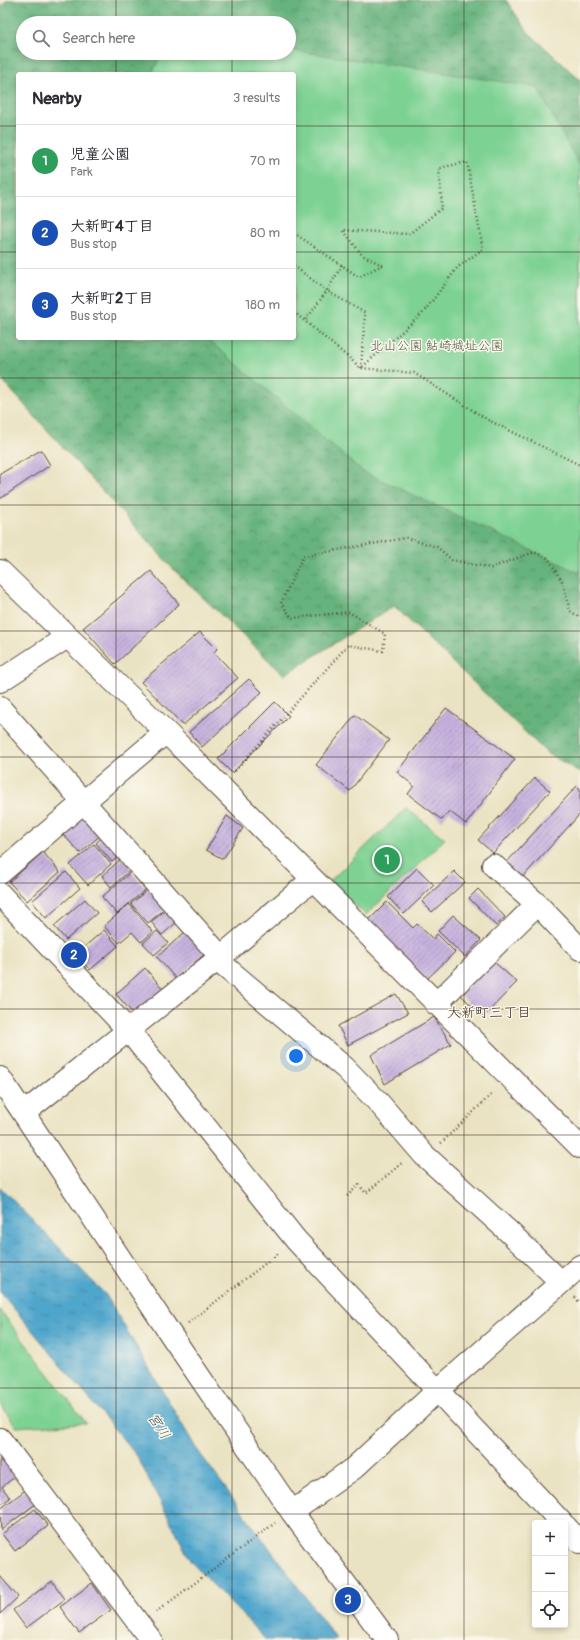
<!DOCTYPE html>
<meta charset="utf-8">
<style>
body{margin:0;font-family:Pangolin,"Klee One",sans-serif;background:#f7f7f7;color:#2b2b33}
.controls{position:absolute;right:12px;bottom:12px;display:grid;overflow:hidden;border-radius:4px;box-shadow:0 2px 6px #0003}
.controls button{width:36px;height:36px;display:grid;place-items:center;padding:0;border:0;border-bottom:1px solid #e1e1e2;background:#fff;color:#2b2b33;font:20px sans-serif}
.you{position:absolute;left:296px;top:1056px;width:14px;height:14px;margin:-10px;border:3px solid #fff;border-radius:50%;background:#1a73e8;box-shadow:0 0 0 6px #1a73e833}
.badge{display:grid;place-items:center;width:26px;height:26px;border-radius:50%;background:#d1495b;color:#fff;font-size:13px;font-weight:700}
.pin{position:absolute;translate:-50% -50%;border:2px solid #fff;box-shadow:0 1px 4px #0006}
.list{margin:0;padding:0;list-style:none}
h2{display:flex;justify-content:space-between;align-items:center;height:52px;margin:0;padding:0 16px;font-size:17px}
h2 small{font-size:13px;font-weight:400;color:#7c7c81}
.list li{display:grid;grid-template-columns:26px 1fr auto;gap:12px;align-items:center;box-sizing:border-box;height:72px;padding:0 16px;border-top:1px solid #e1e1e2}
.list b{display:block;font-size:15px;white-space:nowrap}
.list p{margin:0;font-size:13px;white-space:nowrap;color:#7c7c81}
.list em{font-size:13px;font-style:normal;color:#7c7c81}
.icon{flex:none;width:22px;height:22px;fill:none;stroke:currentColor;stroke-width:2;stroke-linecap:round;stroke-linejoin:round}
.map{position:relative;flex:none;width:580px;height:1640px;overflow:hidden}
.search{position:absolute;background:#fff;box-shadow:0 2px 6px #0003;left:16px;top:16px;width:280px;height:44px;display:flex;align-items:center;gap:10px;box-sizing:border-box;padding:0 14px;border-radius:22px;color:#7c7c81;font-size:15px}
.panel{position:absolute;background:#fff;box-shadow:0 2px 6px #0003;left:16px;top:72px;width:280px;height:268px;border-radius:4px}
.map>svg:first-child{display:block}
</style>
<div class="map">
<svg width="580" height="1640" viewBox="0 0 580 1640">
<defs>
<pattern id="forest-crowns" width="20" height="18" patternUnits="userSpaceOnUse"><rect width="20" height="18" fill="#66b37d"/><path d="M2 6a3 3 0 1 1 6 0M12 15a3 3 0 1 1 6 0" fill="none" stroke="#559266"/></pattern>
<pattern id="water-ripples" width="26" height="14" patternUnits="userSpaceOnUse"><rect width="26" height="14" fill="#50a6cc"/><path d="M2 4q2-2 4 0t4 0M15 11q2-2 4 0t4 0" fill="none" stroke="#4487a5"/></pattern>
<pattern id="building-hatch" width="6" height="6" patternUnits="userSpaceOnUse"><rect width="6" height="6" fill="#c6b2df"/><path d="M-1 1l2-2M0 6l6-6M5 7l2-2" fill="none" stroke="#a291b4"/></pattern>
</defs>
<rect width="100%" height="100%" fill="#fbf7ec"/>
<filter id="ink" filterUnits="userSpaceOnUse"><feTurbulence type="fractalNoise" baseFrequency=".025" numOctaves="2"/><feDisplacementMap in="SourceGraphic" scale="8" xChannelSelector="R" yChannelSelector="G"/><feConvolveMatrix kernelMatrix="1 2 1 2 8 2 1 2 1" color-interpolation-filters="sRGB"/></filter>
<filter id="wash" filterUnits="userSpaceOnUse"><feTurbulence type="fractalNoise" baseFrequency=".012" numOctaves="4" result="noise"/><feDisplacementMap in="SourceGraphic" scale="16" xChannelSelector="R" yChannelSelector="G"/><feGaussianBlur stdDeviation="0.9" result="paint"/><feColorMatrix in="noise" values="0 0 0 0 0 0 0 0 0 0 0 0 0 0 0 0 0 1.4 0 .05"/><feComposite in="paint" operator="in"/></filter>
<g filter="url(#wash)">
<rect width="100%" height="100%" fill="#eae3c3"/>
<path fill="url(#forest-crowns)" stroke="#506e4e" fill-rule="evenodd" d="M 7,0 L 506,0 L 528,32 L 580,80 L 580,772 L 547,753 L 394,606 L 284,675 L 174,570 L 0,378 L 0,8 ZM 23,23 L 289,23 L 289,53 L 23,53 ZM 18,74 L 294,74 L 294,338 L 18,338 Z"/>
<path fill="#7dd193" stroke="#5c7e58" d="M 289,50 L 537,87 L 580,167 L 580,573 L 362,471 L 206,338 L 294,338 L 294,74 L 152,74 L 162,53 L 289,53 Z
M 406,808 L 445,839 L 366,915 L 329,882 Z
M 0,1310 L 86,1423 L 16,1427 L 0,1403 Z"/>
<path fill="url(#water-ripples)" stroke="#466875" d="M 0,1187 L 106,1295 L 196,1448 L 337,1640 L 266,1640 L 191,1562 L 137,1456 L 0,1292 Z"/>
<g id="blocks">
<path fill="url(#building-hatch)" d="M 41,450 L 50,465 L 0,499 L 0,474 Z
M 151,571 L 179,604 L 115,664 L 83,628 Z
M 200,632 L 217,649 L 214,652 L 238,678 L 183,725 L 141,682 Z
M 249,679 L 262,692 L 202,747 L 189,732 Z
M 275,702 L 289,716 L 232,773 L 218,759 Z
M 446,708 L 515,759 L 466,824 L 449,811 L 442,820 L 408,794 L 414,786 L 397,772 Z
M 355,715 L 389,740 L 350,791 L 316,765 Z
M 535,778 L 550,791 L 493,853 L 478,840 Z
M 577,786 L 580,789 L 580,814 L 521,879 L 505,864 Z
M 84,812 L 103,833 L 80,853 L 61,832 Z
M 227,816 L 243,828 L 223,859 L 206,850 Z
M 105,835 L 122,854 L 112,862 L 96,843 Z
M 94,844 L 111,864 L 88,885 L 70,865 Z
M 43,852 L 60,872 L 27,901 L 9,882 Z
M 122,858 L 132,869 L 111,887 L 102,876 Z
M 417,868 L 434,885 L 404,914 L 388,897 Z
M 454,871 L 465,882 L 432,912 L 422,902 Z
M 66,872 L 80,888 L 46,918 L 32,901 Z
M 131,872 L 146,889 L 117,914 L 102,897 Z
M 150,887 L 167,907 L 148,923 L 131,904 Z
M 478,889 L 505,917 L 496,926 L 469,898 Z
M 85,899 L 97,913 L 66,940 L 54,926 Z
M 387,902 L 413,928 L 417,924 L 433,939 L 437,934 L 455,952 L 425,981 L 366,923 Z
M 129,904 L 153,932 L 141,942 L 132,932 L 119,943 L 104,926 Z
M 167,909 L 178,921 L 162,935 L 151,922 Z
M 453,915 L 481,940 L 465,957 L 438,931 Z
M 104,930 L 118,946 L 90,970 L 76,954 Z
M 157,931 L 168,943 L 154,955 L 143,943 Z
M 186,931 L 206,953 L 176,979 L 157,957 Z
M 494,962 L 517,982 L 483,1017 L 460,994 Z
M 145,968 L 164,990 L 135,1016 L 116,994 Z
M 396,994 L 408,1013 L 348,1045 L 338,1026 Z
M 434,1017 L 451,1044 L 385,1084 L 371,1055 Z
M 0,1454 L 16,1476 L 2,1487 L 10,1498 L 0,1505 Z
M 27,1489 L 37,1503 L 1,1530 L 0,1509 Z
M 35,1509 L 48,1526 L 15,1551 L 2,1534 Z
M 0,1576 L 18,1597 L 0,1614 Z
M 52,1581 L 65,1599 L 26,1628 L 13,1610 Z
M 92,1583 L 111,1610 L 79,1633 L 60,1607 Z"/>
</g>
</g>
<g filter="url(#ink)">
<use href="#blocks" fill-opacity="0" stroke="#554637" stroke-width="1"/>
<g fill="none" stroke-linecap="round" stroke-linejoin="round">
<g stroke="#554637" stroke-width="24">
<path id="minor" d="M 0,571 L 166,732 L 580,1147
M 0,681 L 67,637
M 0,708 L 221,957
M 493,865 L 537,904 L 580,949
M 0,873 L 166,732
M 0,894 L 129,1031 L 296,1240 L 562,1523
M 217,960 L 345,1068 L 379,1103 L 424,1155 L 508,1231 L 561,1282
M 436,1004 L 537,904
M 0,1078 L 171,1335 L 292,1512 L 387,1640
M 24,1113 L 217,960 L 312,880
M 0,1439 L 151,1640
M 292,1512 L 354,1468 L 437,1391 L 580,1266
M 565,1526 L 580,1542"/>
</g>
<path stroke="#554637" stroke-width="2.5" stroke-dasharray="1 3" stroke-linecap="butt" d="M 294,233 L 359,277 L 382,265 L 362,255 L 343,230 L 409,234 L 442,208 L 439,168 L 467,162 L 483,249 L 458,267 L 422,314 L 361,368
M 342,265 L 327,291 L 365,313 L 361,368
M 294,266 L 327,291 L 305,321
M 294,312 L 361,368 L 414,373 L 488,420 L 580,465
M 235,771 L 348,645 L 383,651 L 385,634 L 349,612 L 292,618 L 281,603 L 303,556 L 406,538 L 437,547 L 452,560 L 491,568 L 534,552 L 548,558 L 563,583 L 570,611 L 580,617
M 441,1143 L 495,1091
M 347,1196 L 359,1185 L 366,1193 L 402,1163
M 575,1297 L 580,1303
M 188,1323 L 279,1253
M 156,1612 L 275,1523"/>
<use href="#minor" stroke="#fff" stroke-width="22"/>
</g>
</g>
<path fill="none" stroke="#3b2a1e" stroke-width="1" stroke-opacity="0.55" d="M 116,0 L 116,23M 232,0 L 232,23M 348,0 L 348,1640M 464,0 L 464,1640M 116,53 L 116,74M 232,53 L 232,74M 0,126 L 18,126M 294,126 L 580,126M 0,252 L 18,252M 294,252 L 580,252M 116,338 L 116,1640M 232,338 L 232,1640M 0,378 L 580,378M 0,505 L 580,505M 0,631 L 580,631M 0,757 L 580,757M 0,883 L 580,883M 0,1009 L 580,1009M 0,1135 L 580,1135M 0,1262 L 580,1262M 0,1388 L 580,1388M 0,1514 L 580,1514"/>
<g text-anchor="middle" dominant-baseline="central" stroke-width="3" stroke-linejoin="round" paint-order="stroke">
<g font-size="13" fill="#4f5c41" stroke="#fbf7ec">
<text x="437" y="346">北山公園 鮎崎城址公園</text>
</g>
<g font-size="14" fill="#3b2a1e" stroke="#fbf7ec">
<text x="489" y="1012">大新町三丁目</text>
</g>
<g font-size="14" font-style="italic" fill="#435c64" stroke="#fbf7ec">
<text transform="translate(159 1426) rotate(57)">宮川</text>
</g>
</g>
</svg>
<div class="controls">
<button>+</button>
<button>−</button>
<button><svg class="icon" aria-label="locate" viewBox="0 0 24 24"><circle cx="12" cy="12" r="6"/><path d="M12 2v4M12 18v4M2 12h4M18 12h4"/></svg></button>
</div>
<div class="you"></div>
<div class="pin badge" style="left:387px;top:860px;background:#2e9e5b">1</div>
<div class="pin badge" style="left:74px;top:955px;background:#1a4fb4">2</div>
<div class="pin badge" style="left:348px;top:1600px;background:#1a4fb4">3</div>
<div class="search"><svg class="icon" aria-label="search" viewBox="0 0 24 24"><circle cx="10" cy="10" r="6"/><path d="M15 15l6 6"/></svg>Search here</div>
<section class="panel">
<h2>Nearby<small>3 results</small></h2>
<ul class="list">
<li><span class="badge" style="background:#2e9e5b">1</span><div><b>児童公園</b><p>Park</p></div><em>70 m</em></li>
<li><span class="badge" style="background:#1a4fb4">2</span><div><b>大新町4丁目</b><p>Bus stop</p></div><em>80 m</em></li>
<li><span class="badge" style="background:#1a4fb4">3</span><div><b>大新町2丁目</b><p>Bus stop</p></div><em>180 m</em></li>
</ul>
</section>
</div>
